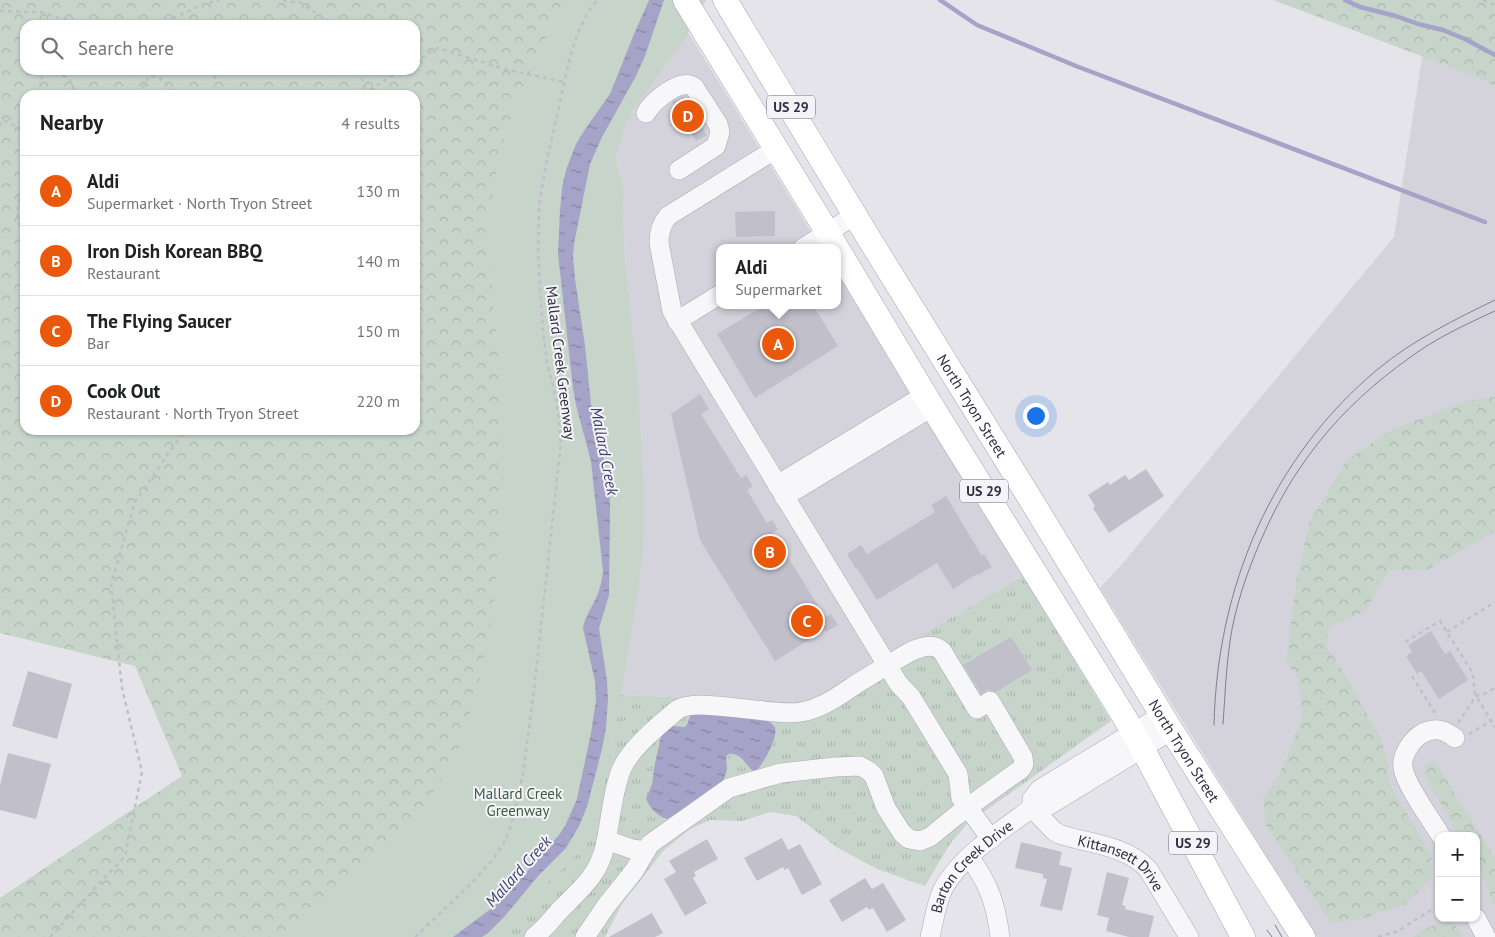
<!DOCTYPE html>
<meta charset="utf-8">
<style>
body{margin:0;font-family:"PT Sans",sans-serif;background:#f2f2f2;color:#202124}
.controls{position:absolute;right:15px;bottom:15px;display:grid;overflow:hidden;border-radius:10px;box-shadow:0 1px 4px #0004}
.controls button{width:45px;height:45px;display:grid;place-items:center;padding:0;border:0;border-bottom:1px solid #e0e0e0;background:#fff;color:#202124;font:25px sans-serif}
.you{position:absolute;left:1035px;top:415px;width:18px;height:18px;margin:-12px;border:4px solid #fff;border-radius:50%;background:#1a73e8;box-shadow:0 0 0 8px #1a73e833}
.badge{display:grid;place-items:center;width:32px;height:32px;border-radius:50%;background:#ea580c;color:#fff;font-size:16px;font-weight:700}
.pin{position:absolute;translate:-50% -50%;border:2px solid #fff;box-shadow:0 1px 5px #0006}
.popup{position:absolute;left:716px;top:244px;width:125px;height:65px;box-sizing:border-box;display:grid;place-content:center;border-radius:10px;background:#fff;filter:drop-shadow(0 1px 4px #0005);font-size:16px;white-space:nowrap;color:#757577}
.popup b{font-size:19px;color:#202124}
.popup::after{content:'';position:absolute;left:50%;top:100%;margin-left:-10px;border:10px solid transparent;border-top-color:#fff}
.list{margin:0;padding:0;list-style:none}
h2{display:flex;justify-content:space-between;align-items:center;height:65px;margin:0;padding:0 20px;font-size:21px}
h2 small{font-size:16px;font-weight:400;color:#757577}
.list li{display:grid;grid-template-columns:32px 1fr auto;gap:15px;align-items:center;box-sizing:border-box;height:70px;padding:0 20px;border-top:1px solid #e0e0e0}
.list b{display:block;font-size:19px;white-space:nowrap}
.list p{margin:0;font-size:16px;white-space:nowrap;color:#757577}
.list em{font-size:16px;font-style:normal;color:#757577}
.icon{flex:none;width:28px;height:28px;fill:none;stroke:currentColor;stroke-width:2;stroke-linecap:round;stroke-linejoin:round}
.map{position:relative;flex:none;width:1495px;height:937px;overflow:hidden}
.search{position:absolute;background:#fff;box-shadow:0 1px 4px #0004;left:20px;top:20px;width:400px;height:55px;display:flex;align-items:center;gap:12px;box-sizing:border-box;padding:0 18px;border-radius:15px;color:#757577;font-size:19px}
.panel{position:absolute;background:#fff;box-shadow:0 1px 4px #0004;left:20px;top:90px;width:400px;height:345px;border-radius:15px}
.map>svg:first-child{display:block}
</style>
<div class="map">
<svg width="1495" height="937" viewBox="0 0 1495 937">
<defs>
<pattern id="grass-tufts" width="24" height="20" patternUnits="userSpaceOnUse" patternTransform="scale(1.25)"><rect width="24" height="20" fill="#c6d4ca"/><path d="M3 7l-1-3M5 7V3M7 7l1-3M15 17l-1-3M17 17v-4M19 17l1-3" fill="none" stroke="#abb6af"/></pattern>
<pattern id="forest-crowns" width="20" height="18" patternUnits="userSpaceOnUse" patternTransform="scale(1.25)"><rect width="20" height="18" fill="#c6d4ca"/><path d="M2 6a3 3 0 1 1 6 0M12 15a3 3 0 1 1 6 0" fill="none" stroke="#abb6af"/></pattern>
<pattern id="water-ripples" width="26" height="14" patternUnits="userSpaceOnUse" patternTransform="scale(1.25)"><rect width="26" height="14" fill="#a5a3c7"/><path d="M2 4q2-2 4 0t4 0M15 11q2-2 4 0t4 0" fill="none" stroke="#8785a3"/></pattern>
</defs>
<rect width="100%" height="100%" fill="#e5e4eb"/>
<path fill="#d4d3dc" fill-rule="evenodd" d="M 1431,0 L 1495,0 L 1495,937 L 1317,937 L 1100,588 L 1123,563 L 1394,237 ZM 1439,836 L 1476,836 L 1476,918 L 1439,918 Z
M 688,32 L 821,248 L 719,248 L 719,305 L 837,305 L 837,273 L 1023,576 L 823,692 L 807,699 L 790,702 L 621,695 L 633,624 L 637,370 L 625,256 L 623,215 L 624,190 L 616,159 L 624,130 L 634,109 Z"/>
<path fill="url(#grass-tufts)" d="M 1023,576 L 1111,721 L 967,824 L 950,844 L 925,886 L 877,869 L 838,848 L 796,816 L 770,812 L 742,821 L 710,820 L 690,829 L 663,851 L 622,904 L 605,937 L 492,937 L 577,854 L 613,741 L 621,695 L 790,702 L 807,699 L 823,692 Z"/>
<path fill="url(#forest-crowns)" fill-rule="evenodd" d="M 0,0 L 570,0 L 602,482 L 391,937 L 0,937 L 0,898 L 182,776 L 135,666 L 0,633 ZM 25,25 L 415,25 L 415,70 L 25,70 ZM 25,95 L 415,95 L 415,430 L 25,430 Z
M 1273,0 L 1495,0 L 1495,86 L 1477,77 Z
M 1495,397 L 1495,531 L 1427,570 L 1389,570 L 1365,611 L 1329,627 L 1326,646 L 1340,666 L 1381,739 L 1388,764 L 1389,783 L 1431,855 L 1432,878 L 1406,904 L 1364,918 L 1331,923 L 1266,826 L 1263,799 L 1284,765 L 1302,717 L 1299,680 L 1286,661 L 1297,577 L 1310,521 L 1347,460 L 1391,430 L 1467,401 Z
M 1430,762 L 1434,763 L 1438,766 L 1495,858 L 1495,906 L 1483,877 L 1476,865 L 1476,836 L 1459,836 L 1423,772 L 1425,766 Z
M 1448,921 L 1455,925 L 1462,937 L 1413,937 L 1421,930 Z"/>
<path fill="#c6d4ca" d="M 569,0 L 706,0 L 685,38 L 634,109 L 624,130 L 616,159 L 624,190 L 623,215 L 625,256 L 637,370 L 644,493 L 643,553 L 633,624 L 617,720 L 601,799 L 592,828 L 588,837 L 577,854 L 492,937 L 284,937 L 372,860 L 413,819 L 444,777 L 459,748 L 479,684 L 494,606 L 503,474 L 502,403 L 487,231 L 497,163 L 514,105 L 547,35 Z"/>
<path fill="url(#water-ripples)" d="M 649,0 L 664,0 L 645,56 L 636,76 L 602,137 L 590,164 L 574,244 L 573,255 L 575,279 L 585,346 L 592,413 L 602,451 L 609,483 L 610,506 L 609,595 L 599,628 L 607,681 L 608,699 L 606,728 L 602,749 L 587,807 L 579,826 L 566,848 L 539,875 L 504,917 L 488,933 L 482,937 L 453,937 L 500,902 L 559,835 L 565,826 L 577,799 L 591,733 L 596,700 L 595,681 L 583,628 C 585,617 591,609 596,598 C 600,590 602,580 603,571 L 591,461 L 576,405 L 573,388 L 558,254 L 560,211 L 562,188 L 566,170 L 576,144 L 586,128 L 610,94 L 634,34 Z
M 693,713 L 766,720 C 770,722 773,724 775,728 C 778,738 763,765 755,772 C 745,767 743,752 728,754 L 726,757 L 727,770 L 721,787 L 667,819 C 657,816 650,808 646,799 L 652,784 L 655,763 L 662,732 L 671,726 L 685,727 C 690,723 688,716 693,713 Z"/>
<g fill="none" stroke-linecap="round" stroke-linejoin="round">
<path stroke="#a5a3c7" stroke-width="4.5" d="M 940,0 L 977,25 L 1076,66 L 1485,222
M 1345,0 L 1360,7 L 1396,16 L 1418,24 L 1443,30 L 1465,39 L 1495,55"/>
</g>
<path fill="#c1bfca" d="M 683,97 L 707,135 L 696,141 L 672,102 Z
M 775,211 L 775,236 L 736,237 L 735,212 Z
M 765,305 L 813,305 L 838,346 L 755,398 L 717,334 Z
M 700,394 L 709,409 L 701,414 L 741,478 L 746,475 L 753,486 L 747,490 L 767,523 L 772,520 L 778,529 L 773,533 L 825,617 L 831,614 L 838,625 L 826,632 L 825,630 L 775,661 L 700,540 L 671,414 Z
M 1146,469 L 1164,496 L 1109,533 L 1093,508 L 1095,506 L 1088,495 L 1108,482 L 1110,485 L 1125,475 L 1129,480 Z
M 946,496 L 982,556 L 984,554 L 992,567 L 978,575 L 977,574 L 953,589 L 937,563 L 877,600 L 857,568 L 856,569 L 847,554 L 861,545 L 867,554 L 935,512 L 931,505 Z
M 1431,631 L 1445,654 L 1450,651 L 1468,680 L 1439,699 L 1421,671 L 1417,674 L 1406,656 L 1412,652 L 1408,645 Z
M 1011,637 L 1032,670 L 996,692 L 989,690 L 981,693 L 963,665 Z
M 28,671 L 72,684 L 57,739 L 12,726 Z
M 8,753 L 51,764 L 36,819 L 0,810 L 0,785 Z
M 782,838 L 788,850 L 800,844 L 822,884 L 802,895 L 788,868 L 784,870 L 783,867 L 757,881 L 744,858 Z
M 707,839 L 718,859 L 694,872 L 696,876 L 693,878 L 707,903 L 685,916 L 664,879 L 676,872 L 669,861 Z
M 1021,842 L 1062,852 L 1059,865 L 1072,868 L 1062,911 L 1040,906 L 1047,879 L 1043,878 L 1043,874 L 1015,868 Z
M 1107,872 L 1129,878 L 1122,905 L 1126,906 L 1125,909 L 1154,916 L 1149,937 L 1129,937 L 1106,931 L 1109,918 L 1097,915 Z
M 865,878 L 872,889 L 883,883 L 906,920 L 887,932 L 873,908 L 869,910 L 867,907 L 842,922 L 829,900 Z
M 652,913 L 663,933 L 655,937 L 609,937 Z"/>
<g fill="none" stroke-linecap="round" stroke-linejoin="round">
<g stroke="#aba9b5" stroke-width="20">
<g id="minor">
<path d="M 646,113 C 653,101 681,77 694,87 L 718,124 L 720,132 L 716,146 L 679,170"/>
<path d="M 776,149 L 668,216 C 661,224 659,233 659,243 L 672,311 L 898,683 L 911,697 L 958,774 L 961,798 L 991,839"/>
<path d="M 803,248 L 855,215"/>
<path d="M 677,321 L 719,295"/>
<path d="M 777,485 L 925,395"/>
<path d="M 784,497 L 932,407"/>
<path d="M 1162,715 L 1040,789 L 1032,799 L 1032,808 L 1043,807 L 1048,806 L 1172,730"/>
<path d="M 1441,836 C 1431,819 1406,786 1403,768 C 1401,755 1412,739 1423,733 C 1436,727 1445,730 1455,738"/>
<path d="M 606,840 L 632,849 L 646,851"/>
<path d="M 969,857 C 989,883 996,905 1000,937"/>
<path d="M 1476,918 L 1486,937"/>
<path d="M 534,937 C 546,928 553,917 563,907 C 582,888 599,874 605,846 C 611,820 612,792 622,768 C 632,747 659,725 677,710 C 696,696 773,717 801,712 C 822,709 840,695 858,683 C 875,673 892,662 910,652 C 920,647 933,642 942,651 L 977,709 L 990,701 L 1023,757 L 1024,764 L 1021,769 L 957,815 L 930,837 L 920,841 L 909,839 L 902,833 L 886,808 L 874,776 L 869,771 L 860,766 L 835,767 L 781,773 L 729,788 L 650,844 L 634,871 L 606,906 L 585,937"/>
<path id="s1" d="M 930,937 C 934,921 936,903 943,889 C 960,857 1003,829 1032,808 L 1054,831 L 1059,834 C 1089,844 1125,845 1148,869 L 1189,937"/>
</g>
</g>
<g stroke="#a7a5b5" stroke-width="25">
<g id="major">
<path d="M 685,0 L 828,233 L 928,400 L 1125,718 L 1142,748 L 1243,937"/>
<path id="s2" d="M 725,0 L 868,237 L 1031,500 L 1168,725 L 1303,937"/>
</g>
</g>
<path stroke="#c0bec6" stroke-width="2.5" stroke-dasharray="4 4" stroke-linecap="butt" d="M 283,0 L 301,3 L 334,25
M 1483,0 L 1495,5
M 0,11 L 40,12 L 82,25
M 158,25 L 204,4 L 220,0
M 233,25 L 237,22 L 290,21 L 320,25
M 415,62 L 438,48 L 504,69 L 564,82
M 359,70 L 366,92
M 39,95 L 42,76 L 57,74 L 69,78 L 76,95
M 139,95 L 149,76 L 159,77 L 171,90 L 168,95
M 215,95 L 215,70
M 364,95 L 366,92 L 402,70
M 0,126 L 3,120 L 19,128 C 22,145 25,163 23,180 C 21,200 11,216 25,234
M 1447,632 L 1495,602
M 1405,642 L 1440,621 L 1472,672 C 1475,680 1473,688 1476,696 L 1495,727
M 1412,676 L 1435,713
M 1458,723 L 1476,696 L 1484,694 L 1495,688
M 1469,734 L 1491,721
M 50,937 L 125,856 L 142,772 L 122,688 L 111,585 L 134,504 L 167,455 L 186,430
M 415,937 L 472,883 L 494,858 L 504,843 L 511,826 L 523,774 L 533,698 L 561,443 L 557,403 L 547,362 L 543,332 L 538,254 L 539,205 L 546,165 L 570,57 L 577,35 L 588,12 L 597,0
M 1378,937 L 1398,931 L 1439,905"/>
<use href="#minor" stroke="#f7f7f9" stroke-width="19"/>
<use href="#major" stroke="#fff" stroke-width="24"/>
<path stroke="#827f93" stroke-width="1" d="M 1223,724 C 1225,697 1226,669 1230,641 C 1235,607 1247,572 1261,540 C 1297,456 1349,398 1425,347 C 1447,333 1471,322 1495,311
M 1214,725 C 1217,588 1271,458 1378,369 C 1413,340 1454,320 1495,300
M 1275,925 L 1282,937
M 1267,930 L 1272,937"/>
</g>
<g text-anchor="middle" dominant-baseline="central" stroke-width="4" stroke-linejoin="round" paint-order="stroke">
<g fill="#f4f4f8" stroke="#6c6979" stroke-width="1">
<rect x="767" y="95.5" width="48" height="23" rx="4"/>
<rect x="960" y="479.5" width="48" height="23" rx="4"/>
<rect x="1169" y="831.5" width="48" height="23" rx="4"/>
</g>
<g font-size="14" font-weight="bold" fill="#312d42">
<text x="791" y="107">US 29</text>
<text x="984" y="491">US 29</text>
<text x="1193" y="843">US 29</text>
</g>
<g font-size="15" fill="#312d42" stroke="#f4f4f8">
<text transform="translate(561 363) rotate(83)">Mallard Creek Greenway</text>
<text stroke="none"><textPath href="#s2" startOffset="475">North Tryon Street</textPath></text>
<text stroke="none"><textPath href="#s2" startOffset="880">North Tryon Street</textPath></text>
<text stroke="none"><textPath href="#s1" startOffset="279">Kittansett Drive</textPath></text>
<text stroke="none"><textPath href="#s1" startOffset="85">Barton Creek Drive</textPath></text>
</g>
<g font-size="15" fill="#3c5c47" stroke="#f4f4f8">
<text x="518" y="793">Mallard Creek<tspan x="518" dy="17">Greenway</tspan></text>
</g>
<g font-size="16" font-style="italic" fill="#403b72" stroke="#f4f4f8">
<text transform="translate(605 451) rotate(79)">Mallard Creek</text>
<text transform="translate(518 871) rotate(-48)">Mallard Creek</text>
</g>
</g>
</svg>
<div class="controls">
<button>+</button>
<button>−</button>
</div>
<div class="you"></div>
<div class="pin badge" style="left:778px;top:344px">A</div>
<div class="popup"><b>Aldi</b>Supermarket</div>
<div class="pin badge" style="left:770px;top:552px">B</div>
<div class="pin badge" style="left:807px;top:621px">C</div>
<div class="pin badge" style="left:688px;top:116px">D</div>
<div class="search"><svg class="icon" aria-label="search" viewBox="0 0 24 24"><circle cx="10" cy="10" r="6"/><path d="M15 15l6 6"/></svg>Search here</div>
<section class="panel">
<h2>Nearby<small>4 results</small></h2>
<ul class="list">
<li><span class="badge">A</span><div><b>Aldi</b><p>Supermarket · North Tryon Street</p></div><em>130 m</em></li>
<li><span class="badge">B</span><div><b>Iron Dish Korean BBQ</b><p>Restaurant</p></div><em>140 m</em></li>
<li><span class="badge">C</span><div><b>The Flying Saucer</b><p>Bar</p></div><em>150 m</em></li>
<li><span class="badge">D</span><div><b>Cook Out</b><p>Restaurant · North Tryon Street</p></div><em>220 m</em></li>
</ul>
</section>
</div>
